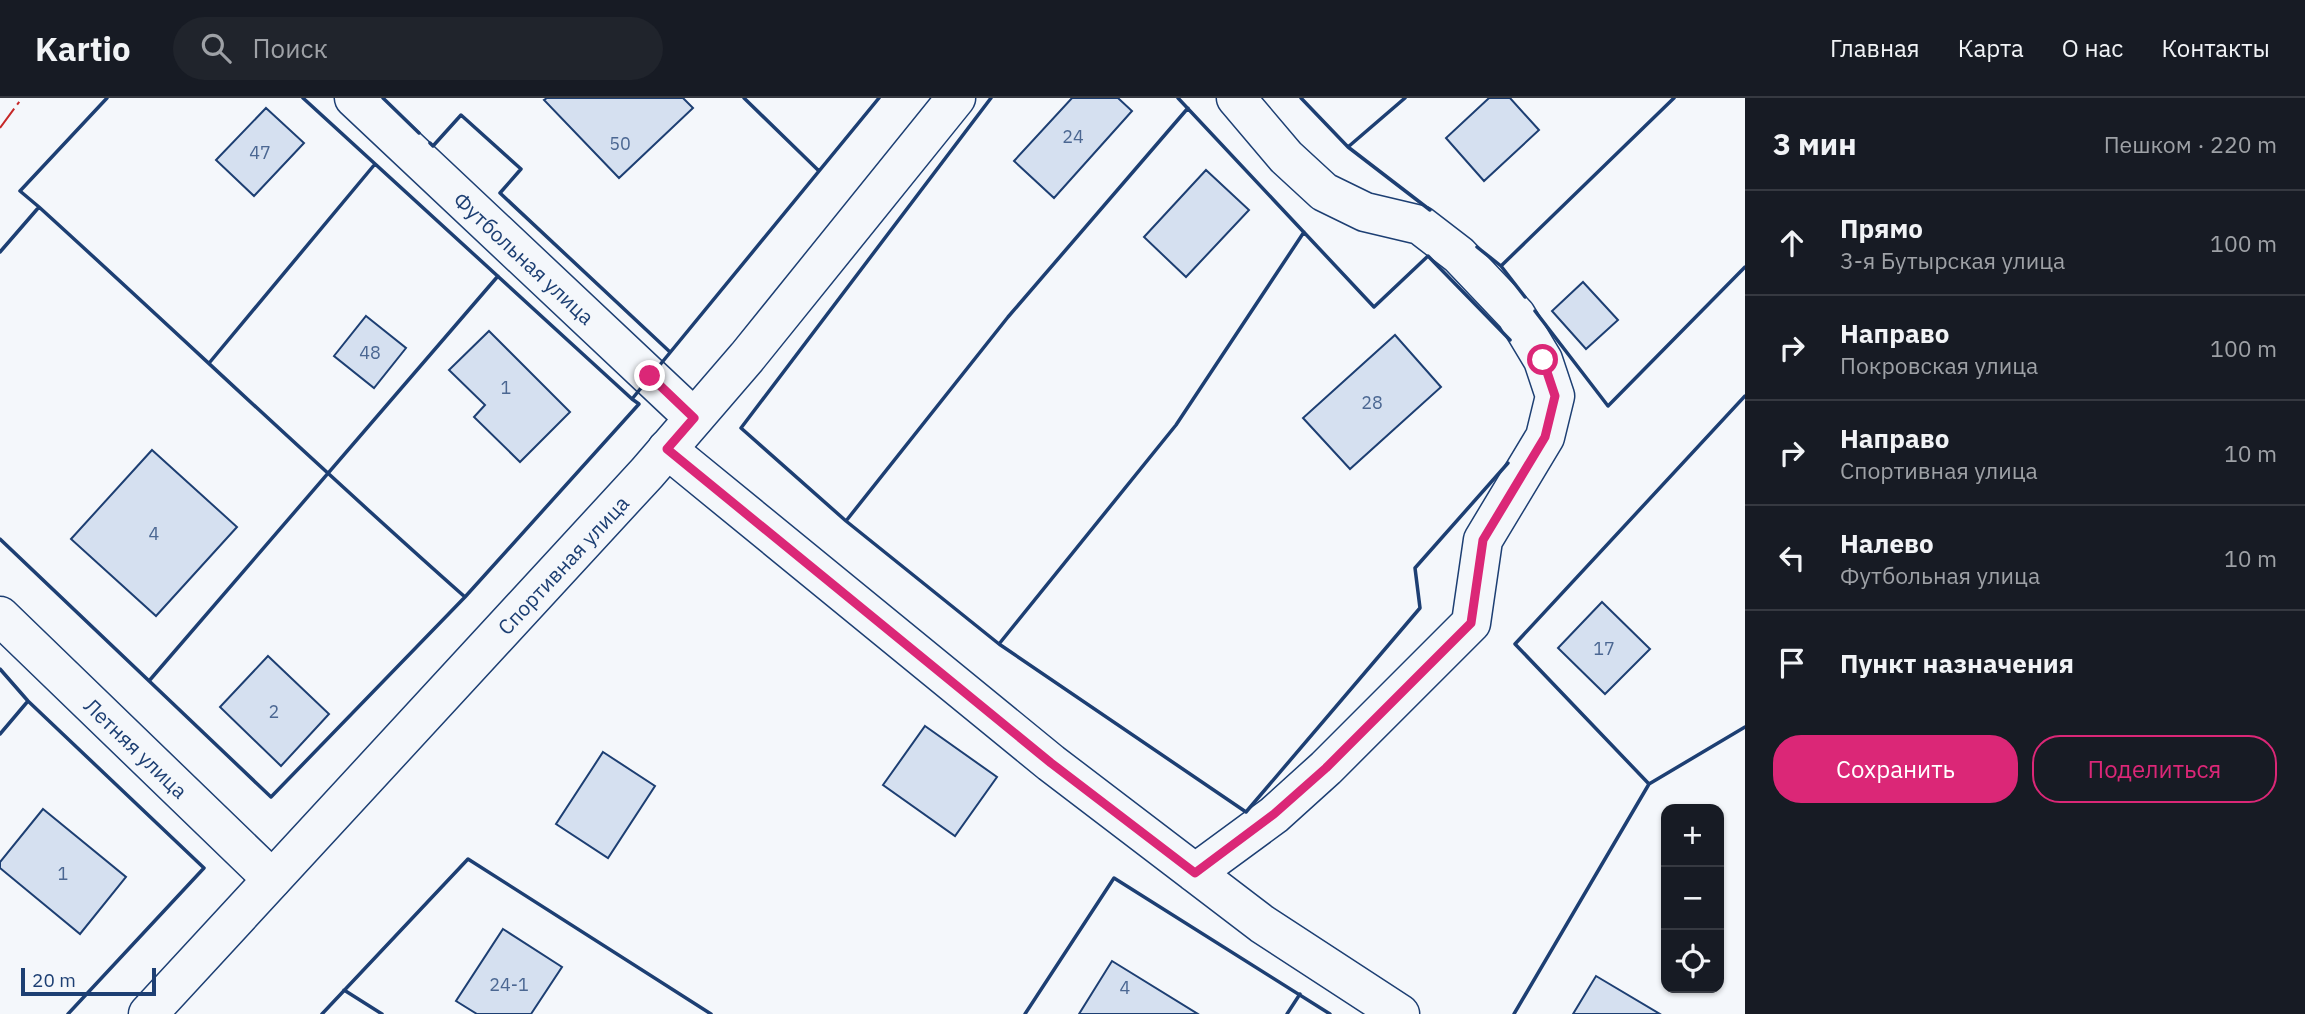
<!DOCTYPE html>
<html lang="ru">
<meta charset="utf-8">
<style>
body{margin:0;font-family:"IBM Plex Sans",sans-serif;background:#20242c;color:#f1f3f6}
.controls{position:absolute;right:21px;bottom:21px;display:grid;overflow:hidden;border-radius:14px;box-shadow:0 2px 5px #0004}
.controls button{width:63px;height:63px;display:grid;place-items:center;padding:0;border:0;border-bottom:2px solid #363941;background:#171b24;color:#f1f3f6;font:35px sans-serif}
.scale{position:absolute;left:21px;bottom:18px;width:135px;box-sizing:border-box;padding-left:7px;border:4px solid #1d3f73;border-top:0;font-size:19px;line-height:24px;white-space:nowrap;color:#1d3f73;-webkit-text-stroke:5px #f4f7fb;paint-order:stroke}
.stop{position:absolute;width:21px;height:21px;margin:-16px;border:5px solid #db2777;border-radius:50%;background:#fff}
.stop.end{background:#db2777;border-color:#fff;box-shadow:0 2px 7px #0008}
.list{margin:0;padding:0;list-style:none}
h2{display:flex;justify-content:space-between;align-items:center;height:91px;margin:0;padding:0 28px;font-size:30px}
h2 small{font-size:23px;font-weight:400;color:#9ea1a6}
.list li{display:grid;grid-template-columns:46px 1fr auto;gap:21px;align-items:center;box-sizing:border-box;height:105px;padding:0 28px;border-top:2px solid #363941}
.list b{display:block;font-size:26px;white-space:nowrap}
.list p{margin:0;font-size:23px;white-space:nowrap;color:#9ea1a6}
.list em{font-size:23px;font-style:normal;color:#9ea1a6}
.actions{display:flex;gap:14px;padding:21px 28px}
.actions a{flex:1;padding:16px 0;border:2px solid #db2777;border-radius:28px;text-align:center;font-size:24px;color:#db2777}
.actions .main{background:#db2777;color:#fff}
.icon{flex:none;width:38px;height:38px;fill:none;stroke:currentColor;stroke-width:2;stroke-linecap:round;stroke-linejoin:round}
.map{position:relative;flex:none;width:1745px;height:916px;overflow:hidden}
header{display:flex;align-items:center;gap:42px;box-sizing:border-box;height:98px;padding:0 35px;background:#171b24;border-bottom:2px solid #363941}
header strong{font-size:33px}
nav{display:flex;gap:38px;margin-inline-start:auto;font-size:24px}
.search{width:490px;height:63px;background:#20242c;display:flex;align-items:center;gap:18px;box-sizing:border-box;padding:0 24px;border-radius:38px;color:#9ea1a6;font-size:26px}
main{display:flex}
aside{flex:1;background:#171b24}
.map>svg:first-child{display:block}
</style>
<header>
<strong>Kartio</strong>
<div class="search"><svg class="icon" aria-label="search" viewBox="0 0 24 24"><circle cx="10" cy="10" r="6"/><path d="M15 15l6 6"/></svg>Поиск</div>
<nav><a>Главная</a><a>Карта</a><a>О нас</a><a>Контакты</a></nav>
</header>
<main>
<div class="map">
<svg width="1745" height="916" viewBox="0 0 1745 916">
<rect width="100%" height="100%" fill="#f4f7fb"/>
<path fill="#d5e0f0" stroke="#1d3f73" stroke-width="2" d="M 547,0 L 683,0 L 693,10 L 619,80 L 544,2 Z
M 1072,0 L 1118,0 L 1132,13 L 1054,100 L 1014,63 Z
M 1489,0 L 1510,0 L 1539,32 L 1484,83 L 1446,40 Z
M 266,10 L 304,45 L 254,98 L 216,62 Z
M 1206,72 L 1249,112 L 1186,179 L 1144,139 Z
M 1583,184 L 1618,222 L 1586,251 L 1552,213 Z
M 366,218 L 406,250 L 374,290 L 334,258 Z
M 489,233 L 570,314 L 520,364 L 474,319 L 485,307 L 449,272 Z
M 1395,237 L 1441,289 L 1350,371 L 1303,320 Z
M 152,352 L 237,429 L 156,518 L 71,441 Z
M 1602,504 L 1650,551 L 1605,596 L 1558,550 Z
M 268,558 L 329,616 L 281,668 L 220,609 Z
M 925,628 L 997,679 L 955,738 L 883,687 Z
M 603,654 L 655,688 L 608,760 L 556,726 Z
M 43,711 L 126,779 L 80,836 L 0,770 L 0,764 Z
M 503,831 L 562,869 L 531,916 L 477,916 L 456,903 Z
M 1112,863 L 1198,916 L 1079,916 Z
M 1596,878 L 1660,916 L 1573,916 Z"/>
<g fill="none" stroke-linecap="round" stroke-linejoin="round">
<g stroke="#1d3f73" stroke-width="41">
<path id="street" d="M 354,0 L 694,320
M 667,351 L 1051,665 L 1262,826 L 1400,916
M 0,518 L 272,781
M 1195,775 L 1274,717 L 1326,670 L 1471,525 L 1483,442 L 1545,339 L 1555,298 L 1543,262 L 1516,217 L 1459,157 L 1420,127 L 1365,114 L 1324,94 L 1286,59 L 1236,0"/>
</g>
<g stroke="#1d3f73" stroke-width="41">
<path id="secondary" d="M 148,916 L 647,375 L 747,259 L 956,0"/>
</g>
<use href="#street" stroke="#f4f7fb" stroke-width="38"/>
<use href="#secondary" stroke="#f4f7fb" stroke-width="38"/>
<path stroke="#1d3f73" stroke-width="3.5" d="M 303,0 L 632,301
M 383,0 L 419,35
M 744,0 L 819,73
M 991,0 L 741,330 L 846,423 L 999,546 L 1246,714 L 1420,510 L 1415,470 L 1508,365
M 1178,0 L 1374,209 L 1428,158 L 1510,242
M 1301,0 L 1348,49 L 1430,112
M 430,45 L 433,48 L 461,17 L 521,71 L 500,95 L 670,254
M 1348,49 L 1405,0
M 39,109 C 181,238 320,371 465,499
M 1477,149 L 1501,168 L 1525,199
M 0,154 L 39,109 L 20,93 L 107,0
M 1501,168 L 1674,0
M 1535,213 L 1608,308 L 1745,169
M 210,264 L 375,66
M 659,268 L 879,0
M 846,423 L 1008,219 L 1188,10
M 0,441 L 271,699 L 465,499 L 639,306 L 632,301 L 641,290
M 999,546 L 1176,327 L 1304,134
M 0,571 L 28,603 L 204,770 L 68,916
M 149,583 L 498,178
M 0,636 L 28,603
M 1649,686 L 1745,629
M 344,892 L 382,916
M 322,916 L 468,761 L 711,916
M 1025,916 L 1114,780 L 1330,916
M 1287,916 L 1300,896
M 1514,916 L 1649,686 L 1515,546 L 1745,298"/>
<path stroke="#c62828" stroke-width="2" stroke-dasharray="24 5 3.5 5" stroke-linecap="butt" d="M 0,30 L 22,0"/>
</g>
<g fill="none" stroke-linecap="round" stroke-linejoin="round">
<path stroke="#db2777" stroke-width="9" d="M 650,278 L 694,320 L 667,351 L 1051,665 L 1195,775 L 1274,716 L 1326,670 L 1471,525 L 1483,442 L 1545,339 L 1555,298 L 1543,262"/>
</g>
<g text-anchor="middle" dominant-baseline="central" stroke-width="5" stroke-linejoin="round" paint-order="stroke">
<g font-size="18" fill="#4b6792">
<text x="1073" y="38">24</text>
<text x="620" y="45">50</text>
<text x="260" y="54">47</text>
<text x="370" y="254">48</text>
<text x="506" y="289">1</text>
<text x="1372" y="304">28</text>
<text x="154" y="435">4</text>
<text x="1604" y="550">17</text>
<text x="274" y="613">2</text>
<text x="63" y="775">1</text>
<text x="509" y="886">24-1</text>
<text x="1125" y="889">4</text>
</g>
<g font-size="21" fill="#1d3f73" stroke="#f4f7fb">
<text transform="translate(524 160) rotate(43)">Футбольная улица</text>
<text transform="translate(563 467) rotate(-47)">Спортивная улица</text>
<text transform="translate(136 650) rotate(44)">Летняя улица</text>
</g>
</g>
</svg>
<div class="controls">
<button>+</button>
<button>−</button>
<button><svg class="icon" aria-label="locate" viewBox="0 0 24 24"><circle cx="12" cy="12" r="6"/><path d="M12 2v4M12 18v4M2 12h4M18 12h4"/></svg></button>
</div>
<div class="scale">20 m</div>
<div class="stop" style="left:1543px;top:262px"></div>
<div class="stop end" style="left:650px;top:278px"></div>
</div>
<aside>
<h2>3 мин<small>Пешком · 220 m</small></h2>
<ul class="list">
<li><svg class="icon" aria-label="ahead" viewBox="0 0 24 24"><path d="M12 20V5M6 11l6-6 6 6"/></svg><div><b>Прямо</b><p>3-я Бутырская улица</p></div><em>100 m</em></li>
<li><svg class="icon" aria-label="right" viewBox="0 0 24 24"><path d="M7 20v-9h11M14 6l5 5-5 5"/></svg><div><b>Направо</b><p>Покровская улица</p></div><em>100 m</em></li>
<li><svg class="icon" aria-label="right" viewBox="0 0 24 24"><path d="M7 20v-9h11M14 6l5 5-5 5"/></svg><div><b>Направо</b><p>Спортивная улица</p></div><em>10 m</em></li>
<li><svg class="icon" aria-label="left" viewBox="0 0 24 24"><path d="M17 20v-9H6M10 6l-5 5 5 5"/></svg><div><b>Налево</b><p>Футбольная улица</p></div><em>10 m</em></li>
<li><svg class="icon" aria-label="arrive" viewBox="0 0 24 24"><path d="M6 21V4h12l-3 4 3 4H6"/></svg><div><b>Пункт назначения</b></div></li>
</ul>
<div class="actions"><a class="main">Сохранить</a><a>Поделиться</a></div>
</aside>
</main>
